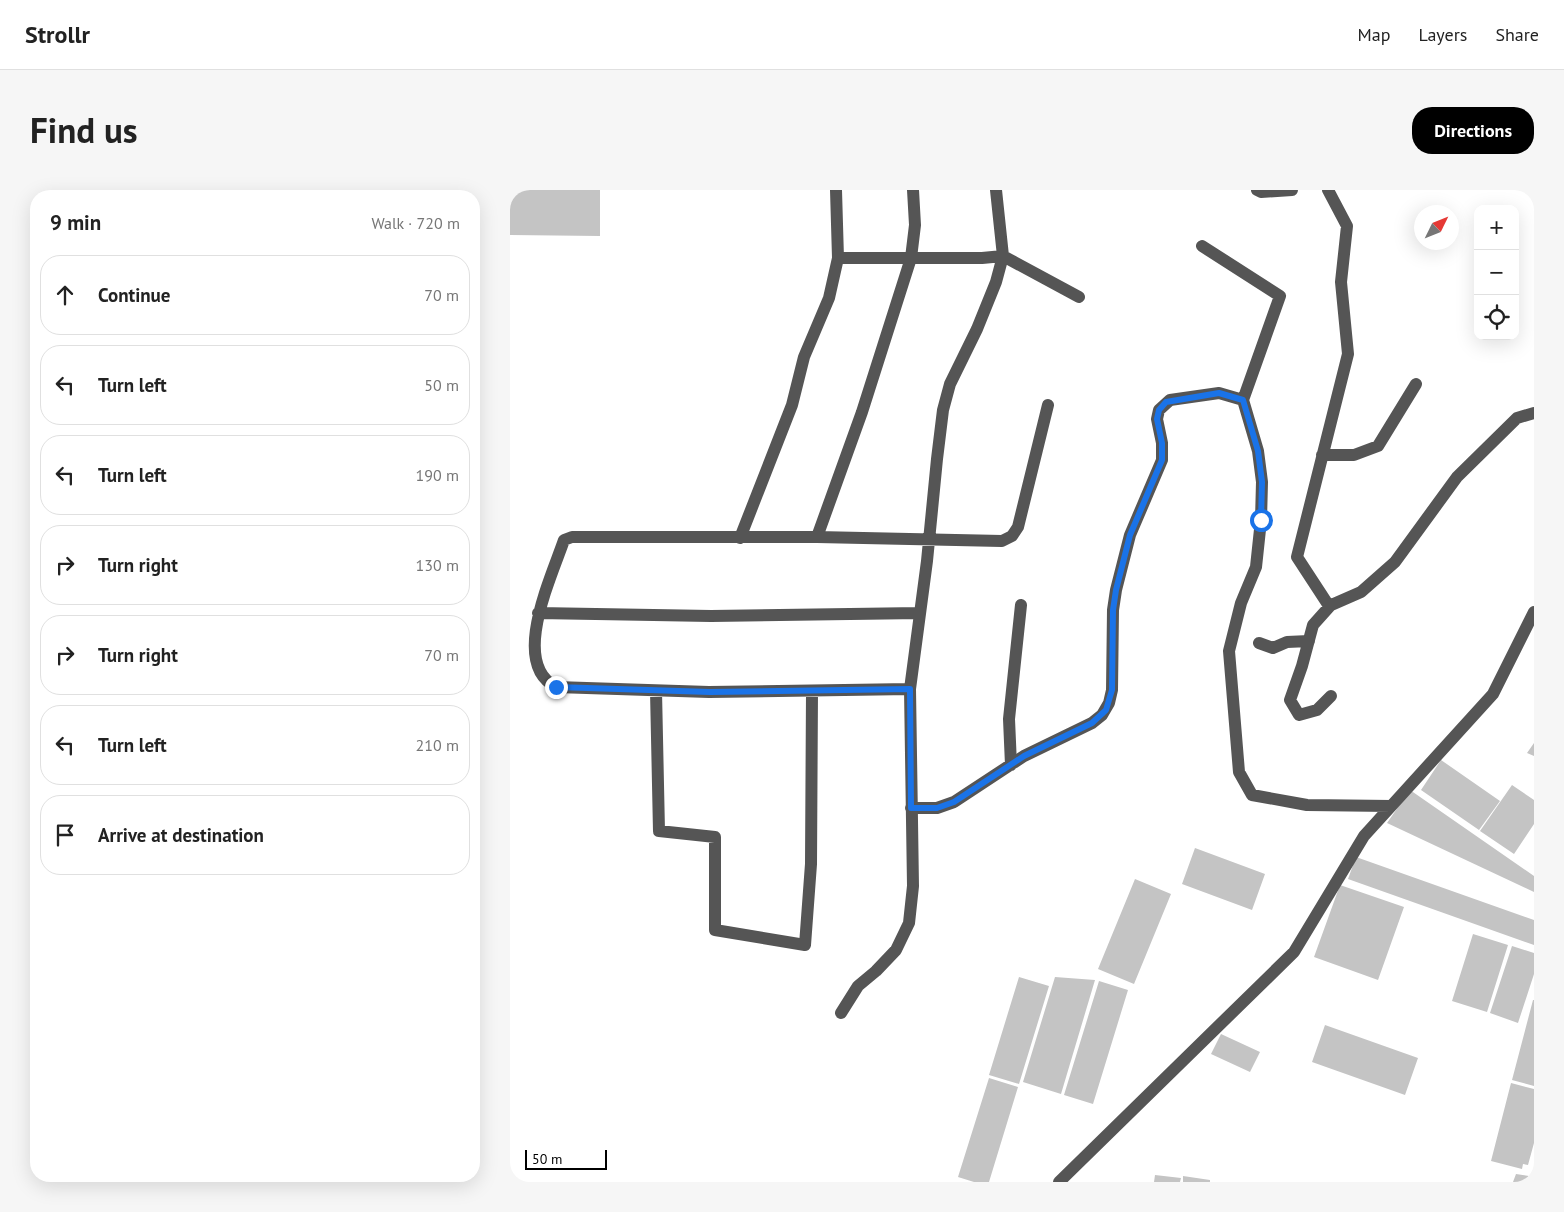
<!DOCTYPE html>
<meta charset="utf-8">
<style>
body{margin:0;font-family:"PT Sans",sans-serif;background:#f6f6f6;color:#222}
.controls{position:absolute;right:15px;top:15px;display:grid;overflow:hidden;border-radius:10px;box-shadow:0 5px 20px #0002}
.controls button{width:45px;height:45px;display:grid;place-items:center;padding:0;border:0;border-bottom:1px solid #e0e0e0;background:#fff;color:#222;font:25px sans-serif}
.compass{position:absolute;left:904px;top:15px;width:45px;height:45px;border-radius:50%;background:#fff;box-shadow:0 5px 20px #0002;rotate:47deg}
.scale{position:absolute;left:15px;bottom:12px;width:82px;box-sizing:border-box;padding-left:5px;border:2px solid #000;border-top:0;font-size:14px;line-height:18px;white-space:nowrap;color:#000;-webkit-text-stroke:4px #fff;paint-order:stroke}
.stop{position:absolute;width:15px;height:15px;margin:-11px;border:4px solid #1a73e8;border-radius:50%;background:#fff}
.stop.end{background:#1a73e8;border-color:#fff;box-shadow:0 1px 5px #0008}
.list{margin:0;padding:0;list-style:none}
h2{display:flex;justify-content:space-between;align-items:center;height:65px;margin:0;padding:0 20px;font-size:21px}
h2 small{font-size:16px;font-weight:400;color:#767676}
.list li{display:grid;grid-template-columns:32px 1fr auto;gap:15px;align-items:center;box-sizing:border-box;height:80px;margin:0 10px 10px;padding:0 10px;border:1px solid #e0e0e0;border-radius:20px}
.list b{display:block;font-size:19px;white-space:nowrap}
.list em{font-size:16px;font-style:normal;color:#767676}
.icon{flex:none;width:28px;height:28px;fill:none;stroke:currentColor;stroke-width:2;stroke-linecap:round;stroke-linejoin:round}
.map{position:relative;flex:none;width:1024px;height:992px;overflow:hidden;border-radius:20px}
header{display:flex;align-items:center;gap:30px;box-sizing:border-box;height:70px;padding:0 25px;background:#fff;border-bottom:1px solid #e0e0e0}
header strong{font-size:24px}
nav{display:flex;gap:28px;margin-inline-start:auto;font-size:18px}
.intro{display:flex;align-items:center;justify-content:space-between;box-sizing:border-box;height:120px;padding:0 30px}
h1{margin:0;font-size:35px}
.button{padding:12px 22px;border-radius:20px;background:#000;color:#fff;font-size:18px;font-weight:700}
main{display:flex;gap:30px;padding:0 30px}
aside{flex:1;background:#fff;border-radius:20px;box-shadow:0 5px 20px #0002}
.map>svg:first-child{display:block}
</style>
<header>
<strong>Strollr</strong>
<nav><a>Map</a><a>Layers</a><a>Share</a></nav>
</header>
<div class="intro"><h1>Find us</h1><a class="button">Directions</a></div>
<main>
<aside>
<h2>9 min<small>Walk · 720 m</small></h2>
<ul class="list">
<li><svg class="icon" aria-label="ahead" viewBox="0 0 24 24"><path d="M12 20V5M6 11l6-6 6 6"/></svg><div><b>Continue</b></div><em>70 m</em></li>
<li><svg class="icon" aria-label="left" viewBox="0 0 24 24"><path d="M17 20v-9H6M10 6l-5 5 5 5"/></svg><div><b>Turn left</b></div><em>50 m</em></li>
<li><svg class="icon" aria-label="left" viewBox="0 0 24 24"><path d="M17 20v-9H6M10 6l-5 5 5 5"/></svg><div><b>Turn left</b></div><em>190 m</em></li>
<li><svg class="icon" aria-label="right" viewBox="0 0 24 24"><path d="M7 20v-9h11M14 6l5 5-5 5"/></svg><div><b>Turn right</b></div><em>130 m</em></li>
<li><svg class="icon" aria-label="right" viewBox="0 0 24 24"><path d="M7 20v-9h11M14 6l5 5-5 5"/></svg><div><b>Turn right</b></div><em>70 m</em></li>
<li><svg class="icon" aria-label="left" viewBox="0 0 24 24"><path d="M17 20v-9H6M10 6l-5 5 5 5"/></svg><div><b>Turn left</b></div><em>210 m</em></li>
<li><svg class="icon" aria-label="arrive" viewBox="0 0 24 24"><path d="M6 21V4h12l-3 4 3 4H6"/></svg><div><b>Arrive at destination</b></div></li>
</ul>
</aside>
<div class="map">
<svg width="1024" height="992" viewBox="0 0 1024 992">
<rect width="100%" height="100%" fill="#fff"/>
<path fill="#c4c4c4" d="M 0,0 L 90,0 L 90,46 L 0,45 Z
M 1024,553 L 1024,566 L 1017,563 Z
M 931,570 L 990,611 L 969,640 L 911,600 Z
M 1002,595 L 1024,610 L 1024,634 L 1004,664 L 970,641 Z
M 900,600 L 1024,686 L 1024,702 L 877,633 Z
M 685,658 L 755,684 L 742,720 L 672,694 Z
M 846,667 L 1024,730 L 1024,755 L 838,689 Z
M 625,689 L 661,704 L 624,794 L 588,779 Z
M 830,695 L 894,717 L 868,790 L 804,767 Z
M 963,744 L 998,755 L 977,822 L 942,811 Z
M 1002,756 L 1024,763 L 1024,784 L 1008,833 L 980,823 Z
M 509,787 L 539,796 L 509,894 L 479,885 Z
M 545,787 L 585,790 L 551,904 L 513,892 Z
M 589,791 L 618,800 L 583,914 L 554,905 Z
M 1023,810 L 1024,810 L 1024,896 L 1002,890 Z
M 815,835 L 908,868 L 895,905 L 802,872 Z
M 711,844 L 750,862 L 740,882 L 701,864 Z
M 479,888 L 508,897 L 479,992 L 464,992 L 448,987 Z
M 1001,893 L 1024,899 L 1024,953 L 1018,975 L 1013,974 L 1012,979 L 981,971 Z
M 1006,984 L 1019,986 L 1016,992 L 1003,992 Z
M 645,985 L 671,988 L 670,992 L 644,992 Z
M 673,986 L 700,990 L 700,992 L 673,992 Z"/>
<g fill="none" stroke-linecap="round" stroke-linejoin="round">
<path stroke="#555" stroke-width="12" d="M 747,0 L 751,2 L 782,0
M 818,0 L 837,36 L 831,92 L 838,164 L 787,367 L 819,416 L 851,402 L 885,372 L 947,287 L 1007,228 L 1024,223
M 692,56 L 770,106 L 733,210 L 748,261 L 752,292 L 751,330 L 746,377 L 731,413 L 719,461 L 729,582 L 742,605 L 797,615 L 881,616
M 328,68 L 472,68 L 493,66 L 569,107
M 812,265 L 844,265 L 868,256 L 906,194
M 307,347 L 352,222 L 401,68 L 405,35 L 403,0
M 230,348 L 282,215 L 294,167 L 319,108 L 328,68 L 326,0
M 820,416 L 803,435 L 792,476 L 780,510 L 789,525 L 807,520 L 821,506
M 28,423 L 201,426 L 410,423
M 749,453 L 763,458 L 777,452 L 799,451
M 400,499 L 199,502 L 46,497 C 0,474 41,388 54,350 L 62,347 L 307,347 L 492,351 L 502,346 L 508,337 L 538,215
M 146,501 L 149,641 L 205,647 L 205,740 L 295,755 L 301,674 L 302,502
M 501,575 L 499,529 L 511,415
M 401,618 L 427,618 L 444,612 L 514,566 L 582,533 L 592,525 L 599,513 L 602,500 L 603,420 L 606,400 L 620,345 L 652,270 L 652,253 L 647,229 L 649,220 L 660,210 L 709,203 L 733,210
M 331,823 L 348,796 L 366,781 L 386,760 L 399,733 L 403,696 L 400,499 L 417,371 L 427,269 L 433,220 L 440,194 L 467,139 L 486,92 L 493,66 L 486,0
M 549,992 L 784,762 L 854,646 L 983,504 L 1024,422"/>
</g>
<g fill="none" stroke-linecap="round" stroke-linejoin="round">
<path stroke="#1a73e8" stroke-width="6" d="M 46,497 L 200,502 L 400,499 L 401,618 L 427,618 L 444,612 L 514,566 L 582,533 L 596,520 L 602,500 L 603,420 L 606,400 L 620,345 L 652,270 L 652,253 L 647,229 L 649,220 L 656,212 L 709,203 L 733,210 L 748,261 L 752,292 L 751,330"/>
</g>
</svg>
<div class="controls">
<button>+</button>
<button>−</button>
<button><svg class="icon" aria-label="locate" viewBox="0 0 24 24"><circle cx="12" cy="12" r="6"/><path d="M12 2v4M12 18v4M2 12h4M18 12h4"/></svg></button>
</div>
<svg class="compass" viewBox="-18 -18 36 36"><path d="M0-13l5 13h-10z" fill="#e53935"/><path d="M0 13l5-13h-10z" fill="#767676"/></svg>
<div class="scale">50 m</div>
<div class="stop" style="left:751px;top:330px"></div>
<div class="stop end" style="left:46px;top:497px"></div>
</div>
</main>
